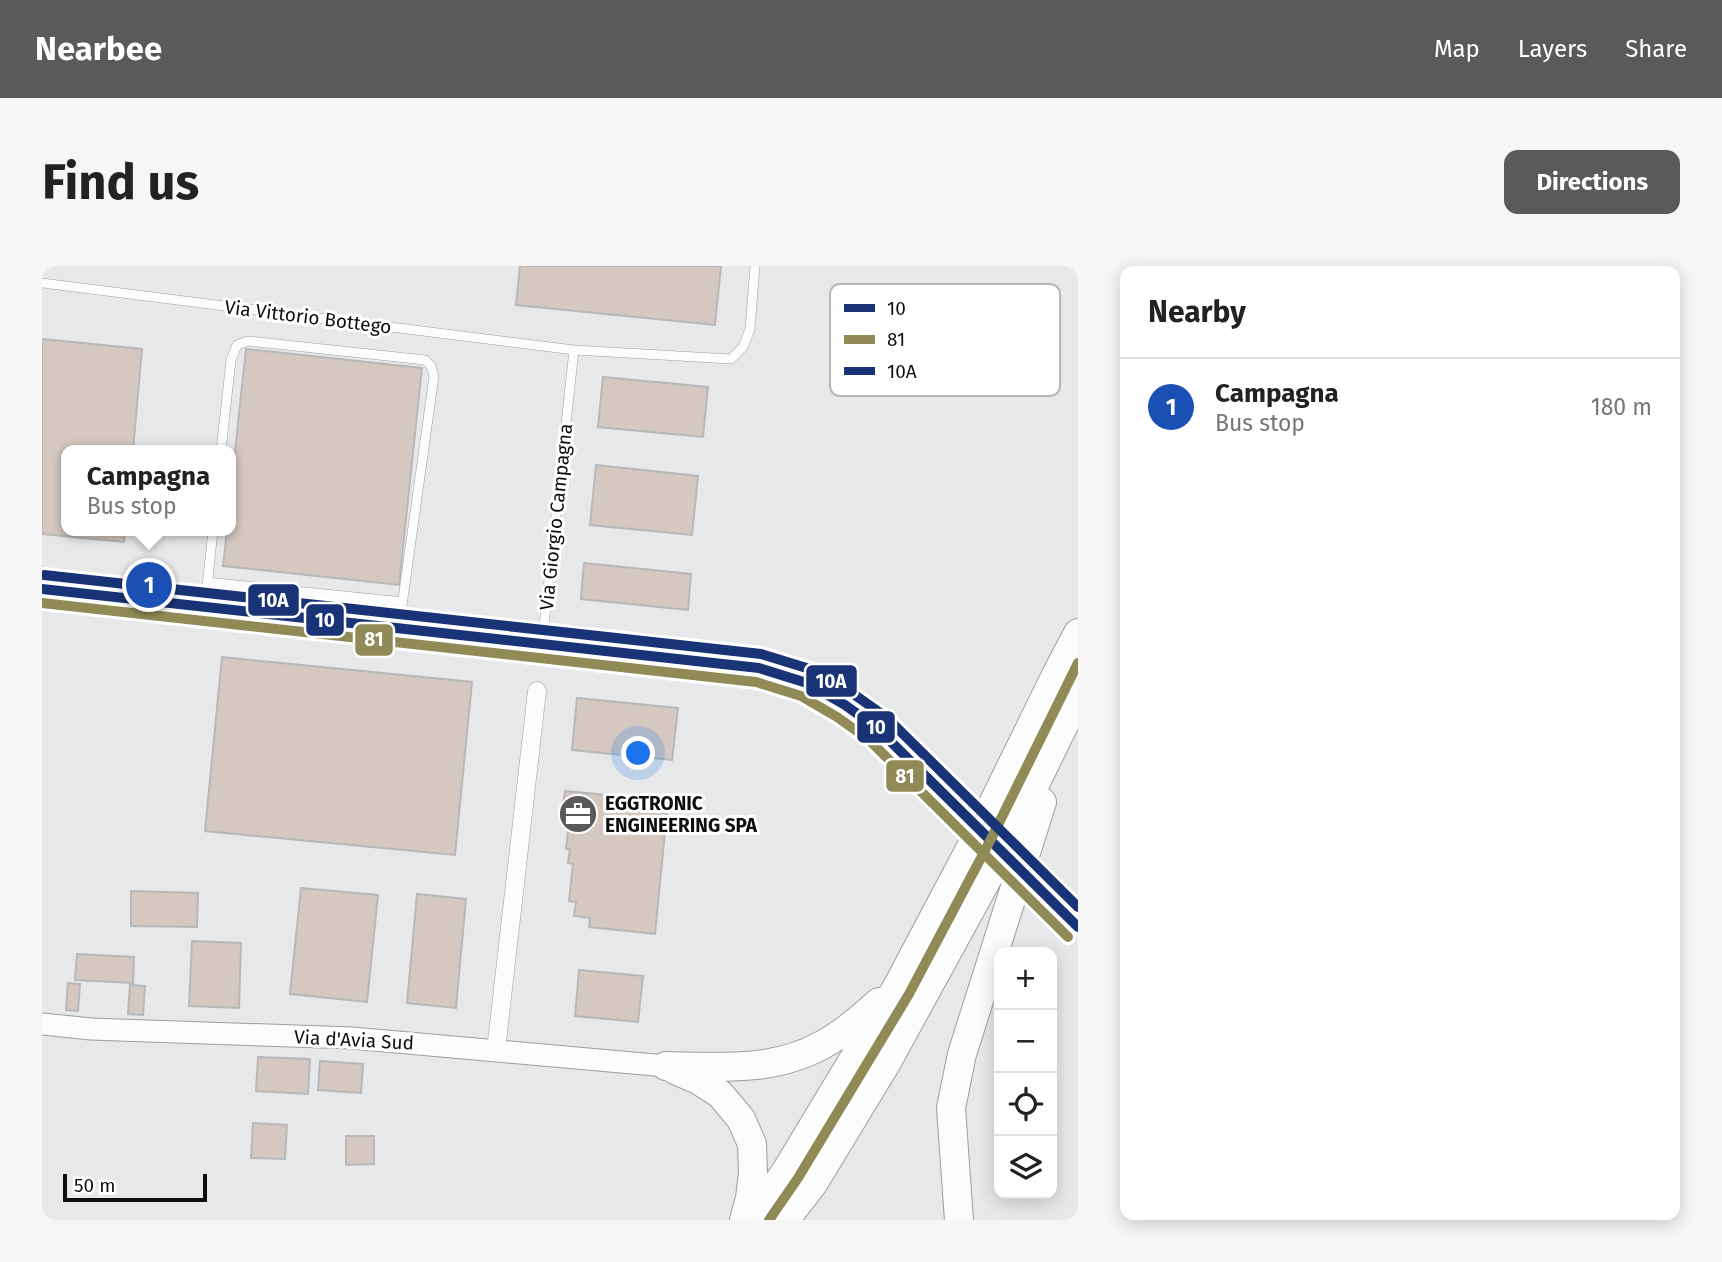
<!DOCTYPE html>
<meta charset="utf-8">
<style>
body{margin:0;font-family:"Fira Sans",sans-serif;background:#f6f6f6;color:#222}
.controls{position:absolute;right:21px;bottom:21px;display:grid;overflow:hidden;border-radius:14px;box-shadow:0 4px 18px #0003}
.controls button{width:63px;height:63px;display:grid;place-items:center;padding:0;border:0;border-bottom:2px solid #e0e0e0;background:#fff;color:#222;font:35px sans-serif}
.scale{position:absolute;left:21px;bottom:18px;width:144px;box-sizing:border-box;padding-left:7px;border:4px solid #0d0e0f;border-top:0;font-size:19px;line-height:24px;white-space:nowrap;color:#0d0e0f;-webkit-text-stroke:5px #fff;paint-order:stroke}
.you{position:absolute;left:597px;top:488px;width:24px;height:24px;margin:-18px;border:5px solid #fff;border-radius:50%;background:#1a73e8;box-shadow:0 0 0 10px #1a73e833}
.badge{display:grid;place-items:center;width:46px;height:46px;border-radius:50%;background:#595a5c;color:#fff;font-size:23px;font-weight:700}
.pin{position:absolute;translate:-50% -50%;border:4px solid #fff;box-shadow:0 2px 7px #0006}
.popup{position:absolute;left:19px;top:179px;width:175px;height:91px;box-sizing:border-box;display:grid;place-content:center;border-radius:14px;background:#fff;filter:drop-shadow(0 2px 5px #0005);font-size:23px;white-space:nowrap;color:#767676}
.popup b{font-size:26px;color:#222}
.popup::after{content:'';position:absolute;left:50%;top:100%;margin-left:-14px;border:14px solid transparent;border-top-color:#fff}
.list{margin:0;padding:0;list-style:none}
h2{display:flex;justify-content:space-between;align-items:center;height:91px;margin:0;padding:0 28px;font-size:30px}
h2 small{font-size:23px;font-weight:400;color:#767676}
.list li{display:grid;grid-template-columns:46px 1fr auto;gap:21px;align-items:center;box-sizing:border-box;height:98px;padding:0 28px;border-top:2px solid #e0e0e0}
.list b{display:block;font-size:26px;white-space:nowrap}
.list p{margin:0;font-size:23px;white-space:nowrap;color:#767676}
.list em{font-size:23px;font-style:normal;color:#767676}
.icon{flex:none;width:38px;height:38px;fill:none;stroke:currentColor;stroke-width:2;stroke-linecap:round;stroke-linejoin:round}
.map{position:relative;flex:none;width:1036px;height:954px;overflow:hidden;border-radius:14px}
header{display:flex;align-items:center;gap:42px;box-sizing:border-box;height:98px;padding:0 35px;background:#595a5c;color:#fff}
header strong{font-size:33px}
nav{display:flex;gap:38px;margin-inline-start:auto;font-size:24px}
.intro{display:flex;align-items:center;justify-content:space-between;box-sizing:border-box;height:168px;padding:0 42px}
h1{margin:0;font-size:49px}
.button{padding:18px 32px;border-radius:14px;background:#595a5c;color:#fff;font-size:24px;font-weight:700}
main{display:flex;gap:42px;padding:0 42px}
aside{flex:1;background:#fff;border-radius:14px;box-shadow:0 4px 18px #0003}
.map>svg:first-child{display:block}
</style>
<header>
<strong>Nearbee</strong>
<nav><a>Map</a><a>Layers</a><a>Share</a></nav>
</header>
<div class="intro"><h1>Find us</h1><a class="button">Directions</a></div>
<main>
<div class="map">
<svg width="1036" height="954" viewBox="0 0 1036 954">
<rect width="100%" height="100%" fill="#e7e8ea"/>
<path fill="#d4c8c1" stroke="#b8b8b8" stroke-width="2" d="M 478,0 L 679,0 L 673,59 L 474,39 Z
M 0,73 L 100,83 L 91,184 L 25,184 L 25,265 L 83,265 L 82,276 L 0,268 Z
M 204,83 L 380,102 L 357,319 L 181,300 L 185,265 L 189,265 L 189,222 Z
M 561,111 L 666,121 L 661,171 L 556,161 Z
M 554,199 L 656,210 L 650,269 L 548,259 Z
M 542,297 L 649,308 L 646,344 L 539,333 Z
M 180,391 L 430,416 L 413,589 L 163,565 Z
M 535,432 L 636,442 L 630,494 L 530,484 Z
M 523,525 L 626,535 L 613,668 L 547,661 L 548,652 L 532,650 L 534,636 L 527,635 L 531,598 L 526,597 L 528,583 L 524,583 L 529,539 L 521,539 Z
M 259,622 L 336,629 L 325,736 L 248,728 Z
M 89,625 L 156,627 L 155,661 L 89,660 Z
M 375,628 L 424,633 L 414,742 L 365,737 Z
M 150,675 L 199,677 L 197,742 L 147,740 Z
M 35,688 L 92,691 L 91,717 L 33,714 Z
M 537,704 L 601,710 L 596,756 L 533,750 Z
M 26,717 L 38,718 L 36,745 L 24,744 Z
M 88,719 L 103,720 L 101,749 L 86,748 Z
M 216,791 L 268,793 L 266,828 L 214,825 Z
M 278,795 L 321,798 L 319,827 L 276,824 Z
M 211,857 L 245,859 L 243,893 L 209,892 Z
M 304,870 L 332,870 L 332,898 L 304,899 Z"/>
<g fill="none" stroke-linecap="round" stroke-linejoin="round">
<g stroke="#9d9e9f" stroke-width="10">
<path id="service" d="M 0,17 L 532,84 L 689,93 L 701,81 L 708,63 L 713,0
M 179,184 L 189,94 L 195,79 L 206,75 L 383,94 L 389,100 L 392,110 L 357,361
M 165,316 L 361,336
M 163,339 L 171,265
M 500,377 L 532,84"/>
</g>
<g stroke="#9d9e9f" stroke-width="19">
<path id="minor" d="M 454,784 L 495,425"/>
</g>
<g stroke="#9d9e9f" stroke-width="23">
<path id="tertiary" d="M 0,323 L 717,402 L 765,417 L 803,439 L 835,462
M 0,758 L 49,763 L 310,772 L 624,800"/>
</g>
<g stroke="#9d9e9f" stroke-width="30">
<path id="trunk" d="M 624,800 C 677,801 732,806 780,779 C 801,768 819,752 837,736
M 633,804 L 656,814 L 678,828 L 699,853 L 710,878 L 711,907 L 708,932 L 702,954
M 710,954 L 744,905 L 855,721 L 938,564 L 1016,405 L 1036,367
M 743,954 L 771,918 L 845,796 L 960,586 L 1036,430
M 917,954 L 909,842 L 920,788 L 1000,536"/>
</g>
<use href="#service" stroke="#fbfcfc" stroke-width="9"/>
<use href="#minor" stroke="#fbfcfc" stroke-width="18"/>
<use href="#tertiary" stroke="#fbfcfc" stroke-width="21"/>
<use href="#trunk" stroke="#fbfcfc" stroke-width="28"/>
<g stroke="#9d9e9f" stroke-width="23" stroke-linecap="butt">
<path id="tertiary-bridge" d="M 835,462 L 1036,661"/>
</g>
<use href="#tertiary-bridge" stroke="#fbfcfc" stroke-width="21"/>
<g stroke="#fff" stroke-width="16">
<path id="bus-1" d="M 0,323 L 717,402 L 765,417 L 803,439 L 835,462 L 1036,661"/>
</g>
<g stroke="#fff" stroke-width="16">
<path id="bus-2" d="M 0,337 L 714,416 L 759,430 L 795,451 L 826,473 L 1026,671
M 727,954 L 756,912 L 867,728 L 950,571 L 1036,397"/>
</g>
<g stroke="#fff" stroke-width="16">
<path id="bus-3" d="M 2,309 L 719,388 L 771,404 L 810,427 L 844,451 L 1036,641"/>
</g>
<use href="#bus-1" stroke="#193476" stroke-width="10"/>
<use href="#bus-2" stroke="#908b56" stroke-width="10"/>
<use href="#bus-3" stroke="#193476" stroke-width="10"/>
</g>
<defs>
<g id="office-disc" transform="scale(2.0125)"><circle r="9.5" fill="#595a5c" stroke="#fff"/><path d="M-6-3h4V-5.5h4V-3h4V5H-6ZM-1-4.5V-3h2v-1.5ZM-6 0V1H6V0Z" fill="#fff"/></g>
</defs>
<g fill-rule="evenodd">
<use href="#office-disc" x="536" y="548"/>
</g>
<g text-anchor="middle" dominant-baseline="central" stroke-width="6" stroke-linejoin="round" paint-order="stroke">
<g font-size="19" fill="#0d0e0f" stroke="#fff">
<text transform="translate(266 51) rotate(7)">Via Vittorio Bottego</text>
<text transform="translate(514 251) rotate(-84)">Via Giorgio Campagna</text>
<text transform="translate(312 774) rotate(3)">Via d'Avia Sud</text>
</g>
<g font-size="19" font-weight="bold" fill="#0d0e0f" stroke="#fff" text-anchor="start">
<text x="563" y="537">EGGTRONIC<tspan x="563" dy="22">ENGINEERING SPA</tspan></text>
</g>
</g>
<rect x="788" y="18" width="230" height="112" rx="10" fill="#fff" stroke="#b6b7b7" stroke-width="2"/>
<rect x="802" y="38" width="31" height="8" fill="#193476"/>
<rect x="802" y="69" width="31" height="9" fill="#908b56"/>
<rect x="802" y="101" width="31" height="8" fill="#193476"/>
<g font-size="19" fill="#0d0e0f">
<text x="845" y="49">10</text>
<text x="845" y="80">81</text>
<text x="845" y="112">10A</text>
</g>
<g stroke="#fff" stroke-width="2.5">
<rect x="205" y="317" width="53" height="34" rx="7" fill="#193476"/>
<rect x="263" y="337" width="40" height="34" rx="7" fill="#193476"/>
<rect x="312" y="357" width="40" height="34" rx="7" fill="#908b56"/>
<rect x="763" y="398" width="53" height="34" rx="7" fill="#193476"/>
<rect x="814" y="444" width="40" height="34" rx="7" fill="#193476"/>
<rect x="843" y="493" width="40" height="34" rx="7" fill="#908b56"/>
</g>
<g font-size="19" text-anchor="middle" font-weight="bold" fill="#fff">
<text x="231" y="341">10A</text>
<text x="283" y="361">10</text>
<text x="332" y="380">81</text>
<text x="789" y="422">10A</text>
<text x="834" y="468">10</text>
<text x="863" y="517">81</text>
</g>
</svg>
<div class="controls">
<button>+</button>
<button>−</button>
<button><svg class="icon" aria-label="locate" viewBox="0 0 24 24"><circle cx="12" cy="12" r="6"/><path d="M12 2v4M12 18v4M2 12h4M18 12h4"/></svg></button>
<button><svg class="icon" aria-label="layers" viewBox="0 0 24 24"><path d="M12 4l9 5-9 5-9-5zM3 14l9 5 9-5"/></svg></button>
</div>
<div class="scale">50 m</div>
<div class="you"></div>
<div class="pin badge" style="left:107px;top:319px;background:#1a4fb4">1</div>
<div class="popup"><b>Campagna</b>Bus stop</div>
</div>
<aside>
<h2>Nearby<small></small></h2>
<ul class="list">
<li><span class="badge" style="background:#1a4fb4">1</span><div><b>Campagna</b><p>Bus stop</p></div><em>180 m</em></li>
</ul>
</aside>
</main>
